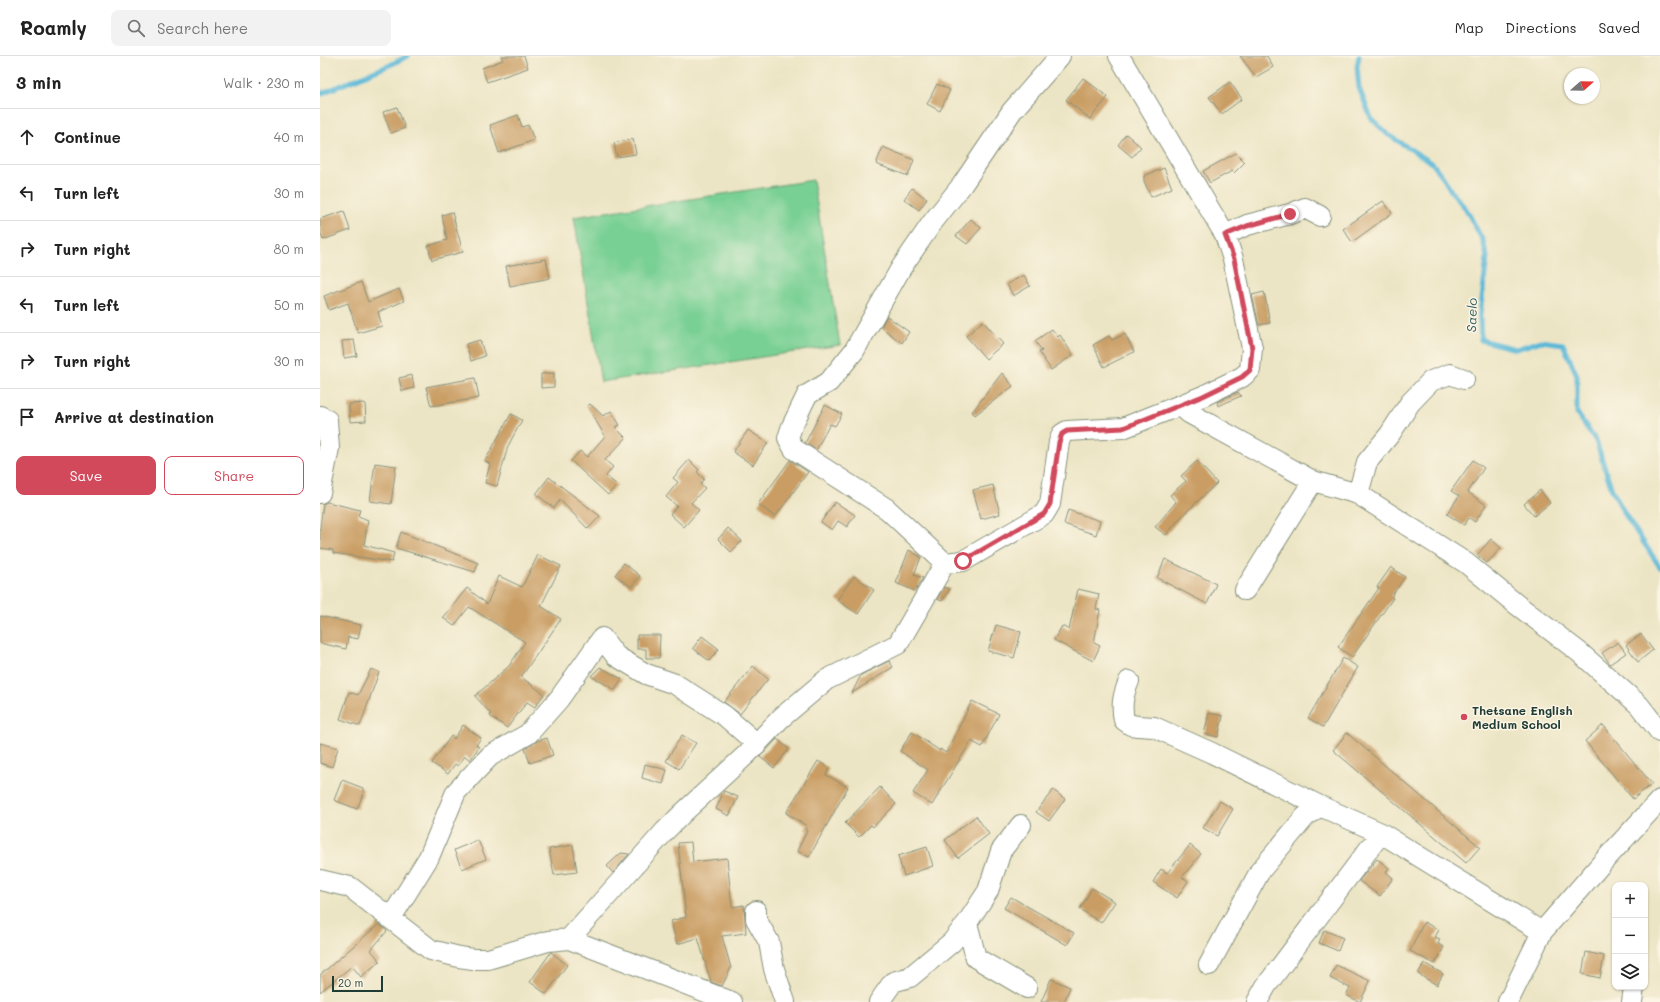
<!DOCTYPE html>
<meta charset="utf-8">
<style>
body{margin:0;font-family:Mali,sans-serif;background:#f2f2f2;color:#222}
.controls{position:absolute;right:12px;bottom:12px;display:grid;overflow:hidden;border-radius:8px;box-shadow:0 1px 3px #0004}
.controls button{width:36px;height:36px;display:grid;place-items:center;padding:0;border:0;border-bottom:1px solid #e0e0e0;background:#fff;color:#222;font:20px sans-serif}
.compass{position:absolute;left:1244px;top:12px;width:36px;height:36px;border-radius:50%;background:#fff;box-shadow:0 1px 3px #0004;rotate:70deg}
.scale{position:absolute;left:12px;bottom:10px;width:51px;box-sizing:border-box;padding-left:4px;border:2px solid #1f3d34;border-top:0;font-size:11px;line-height:14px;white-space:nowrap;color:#1f3d34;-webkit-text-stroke:3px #fcf5e5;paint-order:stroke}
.stop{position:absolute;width:12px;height:12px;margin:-9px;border:3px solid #d1495b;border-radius:50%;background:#fff}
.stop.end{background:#d1495b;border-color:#fff;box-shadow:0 1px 4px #0008}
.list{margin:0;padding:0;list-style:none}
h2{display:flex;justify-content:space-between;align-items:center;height:52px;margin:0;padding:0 16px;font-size:17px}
h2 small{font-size:13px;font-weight:400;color:#767676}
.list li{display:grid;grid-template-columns:26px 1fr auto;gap:12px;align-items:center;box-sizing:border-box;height:56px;padding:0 16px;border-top:1px solid #e0e0e0}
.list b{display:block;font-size:15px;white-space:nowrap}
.list em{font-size:13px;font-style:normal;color:#767676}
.actions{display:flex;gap:8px;padding:12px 16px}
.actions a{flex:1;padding:9px 0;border:1px solid #d1495b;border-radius:8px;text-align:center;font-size:14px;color:#d1495b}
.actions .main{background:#d1495b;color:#fff}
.icon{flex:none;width:22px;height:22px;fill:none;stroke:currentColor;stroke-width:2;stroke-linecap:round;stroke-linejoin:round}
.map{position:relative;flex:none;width:1340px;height:946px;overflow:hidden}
header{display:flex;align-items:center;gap:24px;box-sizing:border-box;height:56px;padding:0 20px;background:#fff;border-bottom:1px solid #e0e0e0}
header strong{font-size:19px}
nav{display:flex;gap:22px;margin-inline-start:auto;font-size:14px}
.search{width:280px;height:36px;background:#f2f2f2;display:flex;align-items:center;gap:10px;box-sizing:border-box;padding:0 14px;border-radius:8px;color:#767676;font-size:15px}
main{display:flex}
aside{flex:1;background:#fff}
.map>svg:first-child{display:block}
</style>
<header>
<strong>Roamly</strong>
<div class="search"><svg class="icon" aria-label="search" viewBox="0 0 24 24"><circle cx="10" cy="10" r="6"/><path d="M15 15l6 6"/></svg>Search here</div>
<nav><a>Map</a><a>Directions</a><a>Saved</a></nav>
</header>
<main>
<aside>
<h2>3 min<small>Walk · 230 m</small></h2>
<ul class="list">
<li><svg class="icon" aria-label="ahead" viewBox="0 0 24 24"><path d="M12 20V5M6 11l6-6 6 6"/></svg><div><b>Continue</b></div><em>40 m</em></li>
<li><svg class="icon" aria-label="left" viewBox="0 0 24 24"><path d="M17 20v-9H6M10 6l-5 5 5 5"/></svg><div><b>Turn left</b></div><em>30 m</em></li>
<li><svg class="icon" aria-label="right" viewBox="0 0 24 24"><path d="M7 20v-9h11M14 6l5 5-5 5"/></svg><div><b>Turn right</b></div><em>80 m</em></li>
<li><svg class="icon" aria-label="left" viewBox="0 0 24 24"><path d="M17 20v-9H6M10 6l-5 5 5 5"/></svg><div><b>Turn left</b></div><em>50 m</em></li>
<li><svg class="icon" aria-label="right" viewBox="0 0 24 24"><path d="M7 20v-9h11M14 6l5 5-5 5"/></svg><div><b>Turn right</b></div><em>30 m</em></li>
<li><svg class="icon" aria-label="arrive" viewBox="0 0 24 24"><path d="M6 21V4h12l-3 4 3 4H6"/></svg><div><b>Arrive at destination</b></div></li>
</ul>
<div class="actions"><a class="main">Save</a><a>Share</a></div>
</aside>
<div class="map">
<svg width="1340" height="946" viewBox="0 0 1340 946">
<rect width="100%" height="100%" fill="#fcf5e5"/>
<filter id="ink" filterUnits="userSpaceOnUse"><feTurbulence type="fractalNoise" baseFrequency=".025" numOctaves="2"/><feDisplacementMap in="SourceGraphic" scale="8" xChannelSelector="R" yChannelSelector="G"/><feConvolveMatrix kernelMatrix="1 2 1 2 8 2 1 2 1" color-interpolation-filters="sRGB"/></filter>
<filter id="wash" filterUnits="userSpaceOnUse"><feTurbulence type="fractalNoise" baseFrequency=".012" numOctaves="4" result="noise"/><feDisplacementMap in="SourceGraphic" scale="16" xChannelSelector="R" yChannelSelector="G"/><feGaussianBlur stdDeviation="0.9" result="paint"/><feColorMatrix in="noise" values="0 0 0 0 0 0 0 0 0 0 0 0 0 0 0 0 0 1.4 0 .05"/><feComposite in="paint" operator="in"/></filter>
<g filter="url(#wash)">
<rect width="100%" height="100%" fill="#ece5c5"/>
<path fill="#79d094" stroke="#4c8664" d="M 493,124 L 520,289 L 281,326 L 254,161 Z"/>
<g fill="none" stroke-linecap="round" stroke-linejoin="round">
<path stroke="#5ab8d8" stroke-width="5" d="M 1039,0 L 1037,11 L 1039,32 L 1051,62 L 1067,78 L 1112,107 L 1123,121 L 1131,135 L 1146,153 L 1163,185 L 1167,201 L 1160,259 L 1161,284 L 1196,293 L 1221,285 L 1243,288 L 1257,319 L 1257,357 L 1276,385 L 1292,434 L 1306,460 L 1340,511
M 0,38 L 70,9 L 88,0"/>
</g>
<g id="blocks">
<path fill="#c99d63" d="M 181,0 L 204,0 L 208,12 L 167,26 L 162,12 L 183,4 Z
M 920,0 L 947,0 L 953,11 L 936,21 Z
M 763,22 L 788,41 L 770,63 L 746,44 Z
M 910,26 L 922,43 L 902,58 L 889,41 Z
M 617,28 L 630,34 L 620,55 L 607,48 Z
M 77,51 L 85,72 L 71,77 L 63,56 Z
M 198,59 L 202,71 L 208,69 L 214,84 L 179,97 L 170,69 Z
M 806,78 L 821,91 L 812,101 L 798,89 Z
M 313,83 L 316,98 L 297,101 L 294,87 Z
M 563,91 L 594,104 L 588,120 L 556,108 Z
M 916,97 L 925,106 L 914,117 L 912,115 L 890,127 L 883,115 Z
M 844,112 L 852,132 L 831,141 L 824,125 L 824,120 Z
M 592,132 L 607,143 L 599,154 L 584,143 Z
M 1063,145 L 1072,157 L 1032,186 L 1023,173 Z
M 24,155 L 30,174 L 3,184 L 0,175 L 0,163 Z
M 132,156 L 143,196 L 112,204 L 108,190 L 127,184 L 122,159 Z
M 651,163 L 661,172 L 647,188 L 636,180 Z
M 226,203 L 230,222 L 190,230 L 186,210 Z
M 704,219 L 710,230 L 693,240 L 687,228 Z
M 41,226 L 48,246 L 79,233 L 84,245 L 58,256 L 62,270 L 38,277 L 28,247 L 9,254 L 4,240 Z
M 944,236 L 950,267 L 939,269 L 932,239 Z
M 567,260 L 589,276 L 582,287 L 561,271 Z
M 663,265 L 683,288 L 666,303 L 646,280 Z
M 732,273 L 738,281 L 740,279 L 753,299 L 731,314 L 719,296 L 722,295 L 715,285 Z
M 805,278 L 814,296 L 784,311 L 773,289 L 789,280 L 792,284 Z
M 34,284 L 37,300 L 24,302 L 22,285 Z
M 160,284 L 165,300 L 151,305 L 146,288 Z
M 234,317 L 234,331 L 221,332 L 221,318 Z
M 682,317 L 693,330 L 655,359 L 652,356 Z
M 92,319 L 94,332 L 82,335 L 79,322 Z
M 155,322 L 159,342 L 111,350 L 106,331 Z
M 918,336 L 921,340 L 898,350 L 897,346 Z
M 45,347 L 46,365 L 30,366 L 29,348 Z
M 270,348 L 283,360 L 291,355 L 300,369 L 295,371 L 306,382 L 285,404 L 293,411 L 286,420 L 297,429 L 288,439 L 251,405 L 260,395 L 267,401 L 285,380 L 267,350 Z
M 505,349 L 522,358 L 515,370 L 510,368 L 496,394 L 485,387 Z
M 191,358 L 202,364 L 188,390 L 177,430 L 165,427 L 170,408 L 165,405 Z
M 428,374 L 448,387 L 433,409 L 413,396 Z
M 369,404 L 379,414 L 377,416 L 384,423 L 380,428 L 385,432 L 371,447 L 379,454 L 364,471 L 350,458 L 357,450 L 346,441 L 358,426 L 353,422 Z
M 470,404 L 488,416 L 455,461 L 438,448 Z
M 1153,404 L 1164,412 L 1148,436 L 1166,449 L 1155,466 L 1149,462 L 1144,469 L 1127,458 L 1139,440 L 1131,435 Z
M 877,405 L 897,427 L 861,461 L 846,479 L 835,471 L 856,446 L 850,439 L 866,425 L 861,420 Z
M 55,407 L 76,410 L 71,448 L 50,445 Z
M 229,421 L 280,460 L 268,473 L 240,444 L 234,452 L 216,438 Z
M 673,429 L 680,458 L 661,463 L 653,434 Z
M 1220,434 L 1230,447 L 1214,460 L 1204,448 Z
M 7,446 L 40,454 L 38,460 L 48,464 L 44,489 L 74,497 L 72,506 L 13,497 L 13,494 L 0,492 L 0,472 L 3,448 Z
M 515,446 L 535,459 L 527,471 L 518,465 L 512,474 L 501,466 Z
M 748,454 L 780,465 L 776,479 L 744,468 Z
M 408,472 L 422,485 L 411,496 L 398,483 Z
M 81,476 L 158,507 L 155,516 L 76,492 Z
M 1171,483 L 1181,492 L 1167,507 L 1157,499 Z
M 589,494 L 601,501 L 594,519 L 603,522 L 595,535 L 576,527 Z
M 218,499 L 241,510 L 221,550 L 241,563 L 201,621 L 224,638 L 215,651 L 207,646 L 187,672 L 170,660 L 171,658 L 155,640 L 189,610 L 205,586 L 149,551 L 134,570 L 123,562 L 147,532 L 167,548 L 179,520 L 202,531 Z
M 845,503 L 896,528 L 887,548 L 837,522 Z
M 304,507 L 320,520 L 311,531 L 295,519 Z
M 1071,511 L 1085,521 L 1071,541 L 1073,542 L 1032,601 L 1018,591 L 1059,532 L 1057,531 Z
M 534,520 L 554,534 L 538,558 L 517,544 Z
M 624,531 L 630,533 L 622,545 L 617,543 Z
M 758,533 L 779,538 L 776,553 L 780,554 L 774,587 L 780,590 L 773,605 L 734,584 L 742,570 L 749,574 Z
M 0,560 L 41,569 L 38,583 L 28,581 L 26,593 L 0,587 Z
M 676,569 L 701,576 L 694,602 L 668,595 Z
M 1321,578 L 1333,594 L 1318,606 L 1306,589 Z
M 317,579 L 340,579 L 339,602 L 326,602 L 326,593 L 317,593 Z
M 382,580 L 399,593 L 389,605 L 373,592 Z
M 1298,586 L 1306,597 L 1290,608 L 1282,597 Z
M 1023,602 L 1038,611 L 1003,671 L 988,662 Z
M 569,605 L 573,611 L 532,637 L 541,619 Z
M 433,610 L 448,623 L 420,658 L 404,646 Z
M 280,611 L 302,623 L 295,634 L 271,620 Z
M 51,613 L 59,616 L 40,670 L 20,663 L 29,636 L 38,639 Z
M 652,645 L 679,658 L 662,691 L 651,685 L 612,749 L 593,737 L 608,714 L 580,695 L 592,676 L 620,695 L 620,693 L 626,697 Z
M 889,657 L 903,660 L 898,681 L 884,678 Z
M 143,669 L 161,682 L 156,689 L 159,691 L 150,704 L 145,700 L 138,710 L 135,708 L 128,718 L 112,707 L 131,680 L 134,683 Z
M 1283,669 L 1332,728 L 1313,743 L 1265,685 Z
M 1027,677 L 1160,791 L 1146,807 L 1013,694 Z
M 362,679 L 376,687 L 359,713 L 346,705 Z
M 227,682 L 233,699 L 210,707 L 205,693 L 217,685 Z
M 457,683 L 469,693 L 454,712 L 440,701 Z
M 0,687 L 18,692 L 12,711 L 0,707 Z
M 498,705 L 509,712 L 506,719 L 528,731 L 489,801 L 477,795 L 487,775 L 485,773 L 487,770 L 466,757 Z
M 325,708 L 347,714 L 343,728 L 322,722 Z
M 22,724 L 43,732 L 43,738 L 37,753 L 14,744 Z
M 560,731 L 576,748 L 553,771 L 551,769 L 539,781 L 525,767 Z
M 733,734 L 745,743 L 729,765 L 716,756 Z
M 404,735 L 418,741 L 409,760 L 396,753 Z
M 900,745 L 913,753 L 897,780 L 883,772 Z
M 656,760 L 669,778 L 638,802 L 625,784 Z
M 158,784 L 166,803 L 142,813 L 134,794 Z
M 371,786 L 373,806 L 407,802 L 412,851 L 424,849 L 426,877 L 402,880 L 411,912 L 402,930 L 391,926 L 378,882 L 357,888 L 351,865 L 366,861 L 358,787 Z
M 253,789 L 257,816 L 234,819 L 229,793 Z
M 870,789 L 881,798 L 862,821 L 868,825 L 857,842 L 833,826 L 841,813 L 847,817 Z
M 607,791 L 613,810 L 584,820 L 578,800 Z
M 301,797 L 309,798 L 293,817 L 287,810 Z
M 1057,803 L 1069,812 L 1066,816 L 1073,822 L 1060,840 L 1039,825 Z
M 772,832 L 795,846 L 781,867 L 760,853 Z
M 691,841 L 754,877 L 747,889 L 684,852 Z
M 1104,866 L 1119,874 L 1115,881 L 1120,883 L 1118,888 L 1124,891 L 1115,908 L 1090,895 Z
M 59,868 L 67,875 L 51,894 L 60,905 L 41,921 L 32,910 L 0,936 L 0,919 Z
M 1004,874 L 1023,882 L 1018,895 L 999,887 Z
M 231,896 L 247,909 L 226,938 L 210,926 Z
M 1266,896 L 1284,900 L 1280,922 L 1262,918 Z
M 1104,907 L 1123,918 L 1117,929 L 1098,918 Z
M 1016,909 L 1050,925 L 1040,946 L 1026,939 L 1030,932 L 1010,922 Z
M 731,923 L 750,931 L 744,946 L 721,946 Z"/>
</g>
</g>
<g filter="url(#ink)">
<use href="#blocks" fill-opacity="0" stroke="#86917c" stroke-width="1"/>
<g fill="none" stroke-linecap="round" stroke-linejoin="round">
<g stroke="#86917c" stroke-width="22">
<path id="street" d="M 905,179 L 927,169 L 970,158 L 985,152 L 1000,160
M 860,349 L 869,357 L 993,425 L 1038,438 L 1146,507 L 1196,548 L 1259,596 L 1319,649 L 1340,676
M 0,360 L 7,364 L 9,392 L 0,437
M 1038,438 L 1047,406 L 1070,378 L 1090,347 L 1111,325 L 1130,318 L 1144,323
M 625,507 L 567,453 L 474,393 L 468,382 L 472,370 L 487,339 L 509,326 L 534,295 L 581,212 L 612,167 L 642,129 L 692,55 L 740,0
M 925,534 L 993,425
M 809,625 C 803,639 801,649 804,664 L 811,669 L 818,670 L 834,671 L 892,697 L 1000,750 L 1061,777 L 1222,876
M 0,824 L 30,831 L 111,894 L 139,901 L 153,903 L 168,903 L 228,885 L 249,883 L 345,775 L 364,756 L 427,698 L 461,662 L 506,624 L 578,588 L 625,507 L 643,505 L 724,458 L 730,448 L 739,386 L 742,378 L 747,375 L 803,372 L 883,340 L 922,321 L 930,314 L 932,292 L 913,203 L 905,179 L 799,0
M 436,855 L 436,863 L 449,886 L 454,913 L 465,946
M 71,862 L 109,801 L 136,736 L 170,700 L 208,678 L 239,643 L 282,582 L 296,600 L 326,618 L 355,628 L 405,660 L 437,688
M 647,867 L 656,902 L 707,932
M 249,883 L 412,946
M 889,909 L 940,815 L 985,761 L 1000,750
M 559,946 L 573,926 L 590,921 L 632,886 L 647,867 L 668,835 L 681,795 L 701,769
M 937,946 L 946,930 L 1061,777
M 1188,946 L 1222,876 L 1282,807 L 1340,744
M 1312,946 L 1314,931"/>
</g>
<use href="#street" stroke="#fff" stroke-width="20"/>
</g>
</g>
<g fill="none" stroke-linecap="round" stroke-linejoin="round" filter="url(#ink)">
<path stroke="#d1495b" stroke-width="5" d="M 643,505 L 724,458 L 730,448 L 739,386 L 742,378 L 747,375 L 803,372 L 883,340 L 922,321 L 930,314 L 932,292 L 914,203 L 905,179 L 927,170 L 970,158"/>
</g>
<circle fill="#d1495b" stroke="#fcf5e5" stroke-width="1.5" cx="1144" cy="661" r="4"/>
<g text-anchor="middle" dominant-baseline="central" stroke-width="3" stroke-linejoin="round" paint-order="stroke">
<g font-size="12" font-weight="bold" fill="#1f3d34" stroke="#fcf5e5" text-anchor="start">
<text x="1152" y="654">Thetsane English<tspan x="1152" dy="14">Medium School</tspan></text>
</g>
<g font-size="13" font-style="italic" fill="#2e5c5d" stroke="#fcf5e5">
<text transform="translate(1151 259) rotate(-88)">Saelo</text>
</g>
</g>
</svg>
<div class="controls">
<button>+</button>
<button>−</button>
<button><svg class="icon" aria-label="layers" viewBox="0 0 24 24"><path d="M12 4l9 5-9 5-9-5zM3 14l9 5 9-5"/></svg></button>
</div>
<svg class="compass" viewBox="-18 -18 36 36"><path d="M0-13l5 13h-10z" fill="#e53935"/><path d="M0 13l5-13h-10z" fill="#767676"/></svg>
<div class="scale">20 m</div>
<div class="stop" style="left:643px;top:505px"></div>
<div class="stop end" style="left:970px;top:158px"></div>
</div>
</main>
